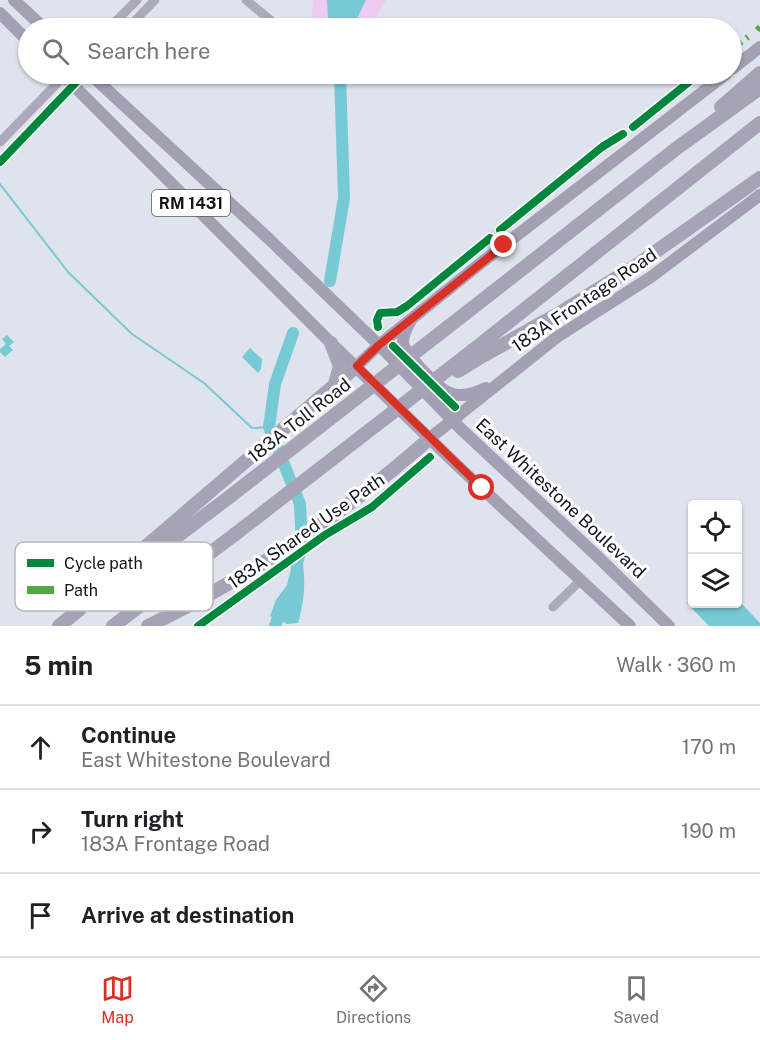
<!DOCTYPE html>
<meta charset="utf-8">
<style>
body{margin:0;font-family:"Public Sans",sans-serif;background:#f2f2f2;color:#202124}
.controls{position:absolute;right:18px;bottom:18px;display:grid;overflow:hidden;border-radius:6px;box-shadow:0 2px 4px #0004}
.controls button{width:54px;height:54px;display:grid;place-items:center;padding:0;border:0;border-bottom:2px solid #e0e0e0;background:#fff;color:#202124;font:30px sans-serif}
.stop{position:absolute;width:18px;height:18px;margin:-14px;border:4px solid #d93025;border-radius:50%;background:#fff}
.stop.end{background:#d93025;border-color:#fff;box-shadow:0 2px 6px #0008}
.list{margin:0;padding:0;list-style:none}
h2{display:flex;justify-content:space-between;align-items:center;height:78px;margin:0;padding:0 24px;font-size:26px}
h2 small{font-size:20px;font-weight:400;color:#757577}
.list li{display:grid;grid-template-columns:39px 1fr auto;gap:18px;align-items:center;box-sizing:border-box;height:84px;padding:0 24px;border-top:2px solid #e0e0e0}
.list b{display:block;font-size:22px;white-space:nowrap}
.list p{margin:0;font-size:20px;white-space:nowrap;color:#757577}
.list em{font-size:20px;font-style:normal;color:#757577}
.icon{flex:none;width:33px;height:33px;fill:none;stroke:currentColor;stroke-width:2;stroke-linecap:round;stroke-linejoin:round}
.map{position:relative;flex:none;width:760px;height:626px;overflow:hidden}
.search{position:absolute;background:#fff;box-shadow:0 2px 4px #0004;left:18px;right:18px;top:18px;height:66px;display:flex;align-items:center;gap:15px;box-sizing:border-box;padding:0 21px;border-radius:33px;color:#757577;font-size:22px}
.sheet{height:330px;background:#fff}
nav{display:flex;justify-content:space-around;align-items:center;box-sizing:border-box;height:84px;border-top:2px solid #e0e0e0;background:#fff;font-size:16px;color:#757577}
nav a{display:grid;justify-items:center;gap:3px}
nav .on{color:#d93025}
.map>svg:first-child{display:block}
</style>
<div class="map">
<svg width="760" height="626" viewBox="0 0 760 626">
<rect width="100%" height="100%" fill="#dee3ed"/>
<path fill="#eecbf2" d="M 313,0 L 386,0 L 370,28 L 311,28 Z"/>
<path fill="#77c9d4" d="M 327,0 L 366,0 L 353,27 L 328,21 Z
M 7,335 L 14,342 L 9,346 L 13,350 L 5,357 L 0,352 L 0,349 L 6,344 L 2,339 Z
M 250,348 L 262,359 L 261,369 L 258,373 L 242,357 Z
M 300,548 L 304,553 C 302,563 304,568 304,578 C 305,592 302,610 298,623 L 287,624 L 270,616 L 276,600 L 287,585 L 292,565 Z
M 692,598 L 692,604 L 738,604 L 738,600 L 760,623 L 760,626 L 709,626 L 687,603 Z"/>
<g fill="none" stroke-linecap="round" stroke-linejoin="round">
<path stroke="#77c9d4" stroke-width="2" d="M 0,184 L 68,272 L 132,334 L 204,383 L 252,428 L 269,427"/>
<path stroke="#77c9d4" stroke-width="12" d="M 343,28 L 350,0
M 330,281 L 344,198 L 340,74
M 293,333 L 275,384 L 269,427 L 300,504 L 302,547 L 296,565
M 275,626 L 283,604"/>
<path stroke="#aba9ba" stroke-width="9" d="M 246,0 L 280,28
M 109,28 L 137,0
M 128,28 L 155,0
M 0,142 L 66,74
M 0,162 L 84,74
M 553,607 L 581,580"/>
<path stroke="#a3a0b4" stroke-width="12" d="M 14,0 L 44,28
M 0,13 L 28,41
M 732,69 L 760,47
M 62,74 L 331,343 L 461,469 L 630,626
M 90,74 L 269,239 L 379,345 L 461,429 L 597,556 L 669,626
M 411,320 C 408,326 403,334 403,342 C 403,353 439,389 450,393 C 462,398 475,393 486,388
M 357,366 L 379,345 L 481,263 L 726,74
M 430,438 L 557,337 L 651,277 L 760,195"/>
<path stroke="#a7a3b6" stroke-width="14" d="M 721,107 L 760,73
M 448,327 L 677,148 L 760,88
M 331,343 L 340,366 L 335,384
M 472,351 L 760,123
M 479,358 L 563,311 L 634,267 L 760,178
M 122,578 L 228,498
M 75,613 L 116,572 L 357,366
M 59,626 L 80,609
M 113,626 L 234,535
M 148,626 C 248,578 347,512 430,438"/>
<path stroke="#a7a3b6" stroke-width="14" d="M 458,371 L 479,358
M 228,498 L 448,327
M 234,535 L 472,351"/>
<path stroke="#51a943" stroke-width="6" stroke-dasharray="12 6" stroke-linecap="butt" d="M 757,30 L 760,27
M 732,49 L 748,37"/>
<g stroke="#fff" stroke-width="11">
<path id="cycleway" d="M 633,127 L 699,74
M 0,162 L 84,74
M 500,230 L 602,147 L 623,134
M 378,327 L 377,320 L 380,313 L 397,312 L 407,306 L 490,238
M 393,346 L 455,407
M 198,626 L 325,535 L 372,507 L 430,457"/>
</g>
<use href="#cycleway" stroke="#00873e" stroke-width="8"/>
</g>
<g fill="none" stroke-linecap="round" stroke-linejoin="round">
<path stroke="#d93025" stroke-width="8" d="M 482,488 L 357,366 L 379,345 L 504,245"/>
</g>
<g text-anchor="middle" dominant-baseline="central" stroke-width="6" stroke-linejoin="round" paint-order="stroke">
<rect fill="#fff" stroke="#595b5f" stroke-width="1.5" x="152" y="190" width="78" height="26" rx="4.5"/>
<g font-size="16" font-weight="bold" fill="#12151b">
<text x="191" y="203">RM 1431</text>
</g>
<g font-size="18" fill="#12151b" stroke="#fff">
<text transform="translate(584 300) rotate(-34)">183A Frontage Road</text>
<text transform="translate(299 420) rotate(-38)">183A Toll Road</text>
<text transform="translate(561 498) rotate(43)">East Whitestone Boulevard</text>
<text transform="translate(306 531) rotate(-35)">183A Shared Use Path</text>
</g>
</g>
<rect x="15" y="542" width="198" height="69" rx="9" fill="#fff" stroke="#b8b9bb" stroke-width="1.5"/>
<rect x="27" y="559" width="27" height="8" fill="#00873e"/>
<rect x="27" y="586" width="27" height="8" fill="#51a943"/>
<g font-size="16" fill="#12151b">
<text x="64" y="569">Cycle path</text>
<text x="64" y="596">Path</text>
</g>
</svg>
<div class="controls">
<button><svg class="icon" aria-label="locate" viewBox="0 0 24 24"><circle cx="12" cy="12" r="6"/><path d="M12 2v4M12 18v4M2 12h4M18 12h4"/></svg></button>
<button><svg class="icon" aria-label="layers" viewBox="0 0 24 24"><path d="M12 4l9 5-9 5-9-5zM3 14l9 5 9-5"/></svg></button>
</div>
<div class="stop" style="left:482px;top:488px"></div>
<div class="stop end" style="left:504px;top:245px"></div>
<div class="search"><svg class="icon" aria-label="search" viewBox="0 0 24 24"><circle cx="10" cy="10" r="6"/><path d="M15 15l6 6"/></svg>Search here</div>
</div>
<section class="sheet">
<h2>5 min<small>Walk · 360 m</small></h2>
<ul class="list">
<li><svg class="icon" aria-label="ahead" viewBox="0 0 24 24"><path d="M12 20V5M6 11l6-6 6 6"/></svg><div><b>Continue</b><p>East Whitestone Boulevard</p></div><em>170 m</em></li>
<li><svg class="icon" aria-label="right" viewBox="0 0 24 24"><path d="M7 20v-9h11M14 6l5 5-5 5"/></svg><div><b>Turn right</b><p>183A Frontage Road</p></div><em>190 m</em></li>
<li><svg class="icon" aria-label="arrive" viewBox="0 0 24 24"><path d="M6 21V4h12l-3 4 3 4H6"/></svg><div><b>Arrive at destination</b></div></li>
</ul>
</section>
<nav>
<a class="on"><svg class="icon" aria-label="map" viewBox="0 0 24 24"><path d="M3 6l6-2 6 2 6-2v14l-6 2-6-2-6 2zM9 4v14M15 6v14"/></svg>Map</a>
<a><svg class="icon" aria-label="directions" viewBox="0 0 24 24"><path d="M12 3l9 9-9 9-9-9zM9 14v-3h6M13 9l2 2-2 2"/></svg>Directions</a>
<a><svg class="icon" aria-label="saved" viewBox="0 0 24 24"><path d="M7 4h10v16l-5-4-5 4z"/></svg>Saved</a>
</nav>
